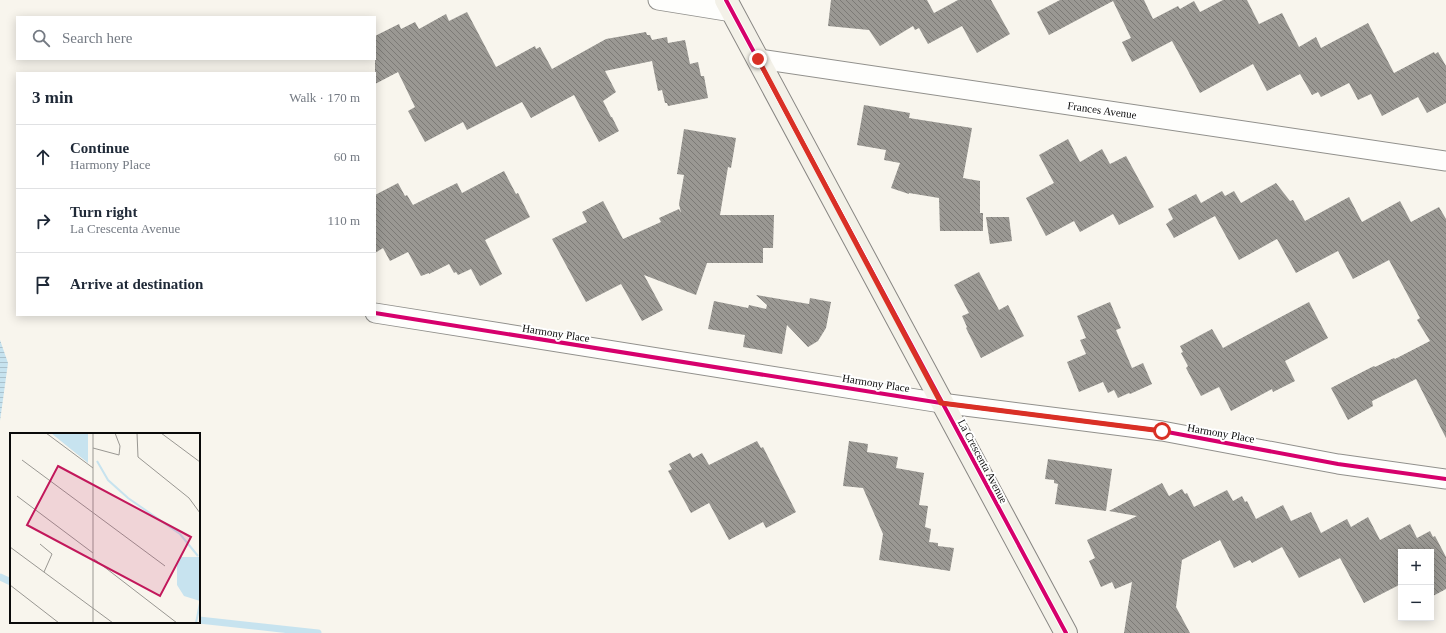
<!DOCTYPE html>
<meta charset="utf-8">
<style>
body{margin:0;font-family:Georgia,serif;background:#f6f6f7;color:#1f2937}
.controls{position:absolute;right:12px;bottom:12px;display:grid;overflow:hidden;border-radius:0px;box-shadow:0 2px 10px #0003}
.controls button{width:36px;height:36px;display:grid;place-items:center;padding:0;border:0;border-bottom:1px solid #e0e1e3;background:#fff;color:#1f2937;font:20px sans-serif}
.stop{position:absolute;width:12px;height:12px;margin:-9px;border:3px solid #d93025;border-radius:50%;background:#fff}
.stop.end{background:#d93025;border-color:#fff;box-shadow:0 1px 4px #0008}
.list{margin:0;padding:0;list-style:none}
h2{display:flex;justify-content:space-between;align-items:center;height:52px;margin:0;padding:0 16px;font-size:17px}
h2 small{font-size:13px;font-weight:400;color:#747a83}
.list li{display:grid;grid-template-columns:26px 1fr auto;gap:12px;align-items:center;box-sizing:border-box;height:64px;padding:0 16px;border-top:1px solid #e0e1e3}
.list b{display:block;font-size:15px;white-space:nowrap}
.list p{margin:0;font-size:13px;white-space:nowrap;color:#747a83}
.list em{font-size:13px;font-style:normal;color:#747a83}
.icon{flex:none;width:22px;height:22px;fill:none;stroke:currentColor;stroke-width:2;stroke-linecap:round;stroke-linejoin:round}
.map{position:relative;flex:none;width:1446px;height:633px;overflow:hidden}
.search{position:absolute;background:#fff;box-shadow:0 2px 10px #0003;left:16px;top:16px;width:360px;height:44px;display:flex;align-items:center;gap:10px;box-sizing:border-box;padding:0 14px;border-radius:0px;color:#747a83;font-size:15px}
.panel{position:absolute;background:#fff;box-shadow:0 2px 10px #0003;left:16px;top:72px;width:360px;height:244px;border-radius:0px}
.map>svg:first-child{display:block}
</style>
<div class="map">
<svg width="1446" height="633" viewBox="0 0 1446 633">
<defs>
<pattern id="water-rules" width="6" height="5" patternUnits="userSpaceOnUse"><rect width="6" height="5" fill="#c7e3ef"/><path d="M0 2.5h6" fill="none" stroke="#aac1cc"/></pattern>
<pattern id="building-back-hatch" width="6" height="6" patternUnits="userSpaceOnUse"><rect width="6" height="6" fill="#9a9893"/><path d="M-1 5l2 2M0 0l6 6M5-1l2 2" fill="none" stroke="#7c7a76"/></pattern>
</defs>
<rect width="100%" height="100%" fill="#f8f5ed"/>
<path fill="url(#water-rules)" d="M 0,340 L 8,363 L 0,421 Z"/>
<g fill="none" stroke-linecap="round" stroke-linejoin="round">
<path stroke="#c7e3ef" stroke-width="7" d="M 0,577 L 11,582
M 199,620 L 318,633"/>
</g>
<path fill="url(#building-back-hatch)" d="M 831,0 L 927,0 L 934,13 L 958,0 L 991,0 L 1010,34 L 977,53 L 962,26 L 928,44 L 919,28 L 915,30 L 913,26 L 880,46 L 869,30 L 828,26 Z
M 1060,0 L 1144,0 L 1153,19 L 1178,6 L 1180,9 L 1194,1 L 1200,12 L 1223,0 L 1247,0 L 1259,24 L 1282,13 L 1299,47 L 1316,37 L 1321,48 L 1368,23 L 1394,73 L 1434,52 L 1435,54 L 1438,52 L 1446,66 L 1446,103 L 1427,113 L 1418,97 L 1382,116 L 1371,94 L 1358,100 L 1349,83 L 1321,97 L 1318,92 L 1312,95 L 1300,74 L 1267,91 L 1253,64 L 1200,93 L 1172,41 L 1132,62 L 1122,42 L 1131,38 L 1113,1 L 1049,35 L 1037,12 Z
M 467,12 L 496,67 L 535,46 L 536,49 L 540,47 L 552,69 L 606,39 L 646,32 L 647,35 L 650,35 L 652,40 L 667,37 L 668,43 L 685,40 L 690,64 L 698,62 L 701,76 L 704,76 L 708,98 L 668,106 L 667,103 L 665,103 L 662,90 L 658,91 L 652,61 L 605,71 L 616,92 L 603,101 L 611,117 L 609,117 L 612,117 L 619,131 L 599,142 L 574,95 L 531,118 L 522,102 L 467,130 L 463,122 L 425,142 L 408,111 L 415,107 L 398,72 L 375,84 L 375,36 L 399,24 L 401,29 L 415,22 L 419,29 L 446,14 L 449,21 Z
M 864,105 L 910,113 L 909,118 L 972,128 L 963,178 L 980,181 L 980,213 L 983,213 L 983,231 L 940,231 L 939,198 L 909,193 L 909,194 L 891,188 L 900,163 L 884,160 L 886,150 L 857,145 Z
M 684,129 L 736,138 L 731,168 L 728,167 L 720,215 L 774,215 L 773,248 L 763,248 L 763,263 L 707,263 L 696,295 L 644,275 L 663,310 L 642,321 L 621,284 L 586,302 L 552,239 L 587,222 L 582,212 L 603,201 L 623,239 L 661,222 L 659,218 L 679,209 L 681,213 L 679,204 L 684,175 L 677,174 Z
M 1068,139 L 1080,162 L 1102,149 L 1110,164 L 1126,156 L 1154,207 L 1119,225 L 1113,214 L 1080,232 L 1074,221 L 1046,236 L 1026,198 L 1054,183 L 1039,155 Z
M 504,171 L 516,194 L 518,193 L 530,217 L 485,240 L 502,274 L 480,286 L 471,269 L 458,275 L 456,272 L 454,273 L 449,264 L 429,274 L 429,273 L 421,276 L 408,252 L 390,261 L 383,248 L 375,253 L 375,195 L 398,183 L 405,196 L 407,195 L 413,205 L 457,183 L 462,193 Z
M 1276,183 L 1290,201 L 1293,200 L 1305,221 L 1349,197 L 1362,222 L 1400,201 L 1411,222 L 1439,207 L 1446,219 L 1446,438 L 1416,379 L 1372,401 L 1373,406 L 1348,420 L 1331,388 L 1374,366 L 1375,367 L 1394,358 L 1395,359 L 1430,341 L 1417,320 L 1420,318 L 1389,260 L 1353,279 L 1338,251 L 1296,273 L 1277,239 L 1239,260 L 1215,216 L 1174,238 L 1166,224 L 1173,219 L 1168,209 L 1196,194 L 1201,203 L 1222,191 L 1225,196 L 1234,191 L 1241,203 Z
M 986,217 L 1009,217 L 1012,241 L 990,244 Z
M 979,272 L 999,310 L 1008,305 L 1024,336 L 981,358 L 966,328 L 967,327 L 962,316 L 969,313 L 954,285 Z
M 756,295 L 809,304 L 810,298 L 831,302 L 826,328 L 818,341 L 808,347 L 787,325 L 782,354 L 743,347 L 745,335 L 708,329 L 714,301 L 748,308 L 749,305 L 766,309 L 767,305 Z
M 1110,302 L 1121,328 L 1116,330 L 1132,368 L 1143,363 L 1152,384 L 1130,394 L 1129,393 L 1118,398 L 1114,390 L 1108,393 L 1103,382 L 1079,392 L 1067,362 L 1086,354 L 1080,340 L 1086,338 L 1077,316 Z
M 1309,302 L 1328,338 L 1285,361 L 1295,381 L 1273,392 L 1272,389 L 1231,411 L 1219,387 L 1201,396 L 1186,368 L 1188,366 L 1181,353 L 1183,352 L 1180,346 L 1212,329 L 1223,348 Z
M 757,441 L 761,448 L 763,447 L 796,512 L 766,528 L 763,522 L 729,540 L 709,503 L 691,513 L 668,471 L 672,469 L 669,464 L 690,453 L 693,458 L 702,453 L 709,465 Z
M 849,441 L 868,444 L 867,452 L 898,457 L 896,468 L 924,473 L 919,505 L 928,506 L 925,527 L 931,529 L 929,542 L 938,543 L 938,546 L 954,548 L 950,571 L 879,560 L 883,534 L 863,488 L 843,486 Z
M 1048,459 L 1112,469 L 1106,511 L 1055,504 L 1058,484 L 1054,483 L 1054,480 L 1045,479 Z
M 1162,483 L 1169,496 L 1182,489 L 1185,494 L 1187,493 L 1194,507 L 1227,490 L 1233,501 L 1242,496 L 1245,502 L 1247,501 L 1256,519 L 1283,505 L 1291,521 L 1311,512 L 1321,533 L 1347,519 L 1351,527 L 1368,517 L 1380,540 L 1410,524 L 1417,538 L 1430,531 L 1433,537 L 1435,536 L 1446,557 L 1446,589 L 1431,597 L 1431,552 L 1401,552 L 1401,584 L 1364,603 L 1340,558 L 1299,578 L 1282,547 L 1252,563 L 1250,560 L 1234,568 L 1220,540 L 1182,560 L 1176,607 L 1190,633 L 1124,633 L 1132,582 L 1115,589 L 1112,582 L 1101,587 L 1089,561 L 1095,558 L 1087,540 L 1137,516 L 1109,511 Z"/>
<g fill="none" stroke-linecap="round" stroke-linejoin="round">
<g stroke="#91908c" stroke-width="21">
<path id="street" d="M 658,0 L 732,12
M 759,59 L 1446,161
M 375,313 L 941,403 L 1162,431 L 1338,464 L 1446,479"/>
</g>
<g stroke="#888683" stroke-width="24">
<path id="secondary" d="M 726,0 L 1066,633"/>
</g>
<use href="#street" stroke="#fefefc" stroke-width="19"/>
<use href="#secondary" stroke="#f3f1e8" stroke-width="22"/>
<g stroke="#fff" stroke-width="6">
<path id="cycleway" d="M 726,0 L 1066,633
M 375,313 L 941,403 L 1162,431 L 1338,464 L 1446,479"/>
</g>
<use href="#cycleway" stroke="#d6006c" stroke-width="4"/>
</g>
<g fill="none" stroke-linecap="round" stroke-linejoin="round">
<path stroke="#d93025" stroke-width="5" d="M 758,59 L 941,403 L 1162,431"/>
</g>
<g text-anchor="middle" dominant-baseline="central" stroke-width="4" stroke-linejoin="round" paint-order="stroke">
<g font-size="11" fill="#0a0a0a" stroke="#fff">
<text transform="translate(1102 110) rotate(8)">Frances Avenue</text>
<text transform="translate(556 333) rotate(9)">Harmony Place</text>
<text transform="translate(876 383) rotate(9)">Harmony Place</text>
<text transform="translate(1221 433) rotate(10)">Harmony Place</text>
<text transform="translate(983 461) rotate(62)">La Crescenta Avenue</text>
</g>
</g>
<g transform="translate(10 433)">
<rect width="190" height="190" fill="#f8f5ed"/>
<path d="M 41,0 L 78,0 L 78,30 ZM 171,124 L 190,124 L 190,168 L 174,163 L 167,152 L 167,129 Z" fill="#c7e3ef"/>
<path fill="none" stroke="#c7e3ef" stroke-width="2" d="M 87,28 L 98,47 L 118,65 L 170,101 L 188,123M 186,190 L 190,170"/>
<path fill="none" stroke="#999792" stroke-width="1" d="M 36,0 L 83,35M 83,0 L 83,190M 127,0 L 128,24 L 179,65 L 190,80M 151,0 L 190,29M 83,15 L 109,22 L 110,13 L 105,0M 12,27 L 155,133M 7,63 L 83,120M 30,111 L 42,121 L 34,139M 0,114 L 103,190M 84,126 L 167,190M 0,152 L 49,190"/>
<path fill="#c2185b" fill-opacity="0.15" stroke="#c2185b" stroke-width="2" d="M 48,33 L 181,104 L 150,163 L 17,92 Z"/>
<rect width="190" height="190" fill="none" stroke="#0a0a0a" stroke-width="2"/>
</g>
</svg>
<div class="controls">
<button>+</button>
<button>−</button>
</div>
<div class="stop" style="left:1162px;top:431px"></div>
<div class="stop end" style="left:758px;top:59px"></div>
<div class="search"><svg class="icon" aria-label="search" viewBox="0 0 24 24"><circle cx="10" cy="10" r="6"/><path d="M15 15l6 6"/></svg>Search here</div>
<section class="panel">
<h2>3 min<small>Walk · 170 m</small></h2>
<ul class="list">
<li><svg class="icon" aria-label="ahead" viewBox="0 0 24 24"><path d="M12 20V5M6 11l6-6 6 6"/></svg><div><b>Continue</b><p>Harmony Place</p></div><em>60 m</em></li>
<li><svg class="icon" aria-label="right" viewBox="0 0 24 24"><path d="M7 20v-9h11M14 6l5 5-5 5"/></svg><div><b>Turn right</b><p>La Crescenta Avenue</p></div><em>110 m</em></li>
<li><svg class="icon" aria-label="arrive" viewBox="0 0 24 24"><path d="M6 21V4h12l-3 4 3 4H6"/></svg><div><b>Arrive at destination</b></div></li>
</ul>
</section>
</div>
